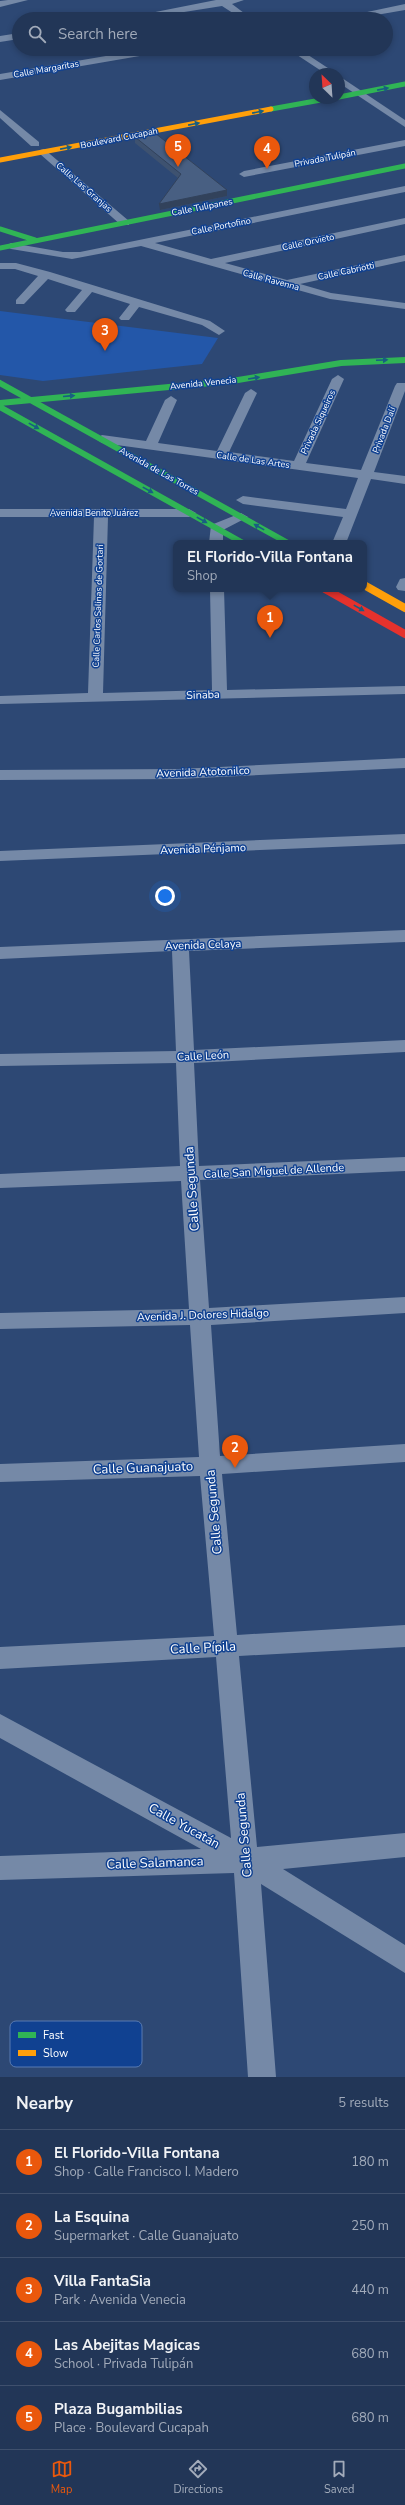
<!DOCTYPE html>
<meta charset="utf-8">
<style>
body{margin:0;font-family:"Nunito Sans",sans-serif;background:#2a3e5d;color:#f1f3f6}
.compass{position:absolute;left:309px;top:68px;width:36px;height:36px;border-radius:50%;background:#223657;box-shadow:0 2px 6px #0003;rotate:335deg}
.you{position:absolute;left:165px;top:896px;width:14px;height:14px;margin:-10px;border:3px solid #fff;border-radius:50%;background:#1a73e8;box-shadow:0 0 0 6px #1a73e833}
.badge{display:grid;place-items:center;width:26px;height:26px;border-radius:50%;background:#ea580c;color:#fff;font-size:13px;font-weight:700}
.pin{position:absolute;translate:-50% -33px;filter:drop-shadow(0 1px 2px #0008)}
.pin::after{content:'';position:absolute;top:21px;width:14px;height:12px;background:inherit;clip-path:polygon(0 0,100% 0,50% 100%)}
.popup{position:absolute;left:173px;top:540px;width:194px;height:52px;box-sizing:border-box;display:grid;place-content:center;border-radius:8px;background:#223657;filter:drop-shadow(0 1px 3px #0005);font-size:13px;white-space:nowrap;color:#a2abba}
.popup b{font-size:15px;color:#f1f3f6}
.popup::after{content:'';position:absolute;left:50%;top:100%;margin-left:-8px;border:8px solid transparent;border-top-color:#223657}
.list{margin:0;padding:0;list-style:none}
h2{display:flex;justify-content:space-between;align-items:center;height:52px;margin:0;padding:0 16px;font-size:17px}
h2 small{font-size:13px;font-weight:400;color:#a2abba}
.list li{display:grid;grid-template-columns:26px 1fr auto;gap:12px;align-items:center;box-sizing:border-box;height:64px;padding:0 16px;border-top:1px solid #3f506d}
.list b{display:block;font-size:15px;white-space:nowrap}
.list p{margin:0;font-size:13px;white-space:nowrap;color:#a2abba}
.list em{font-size:13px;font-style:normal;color:#a2abba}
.icon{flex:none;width:22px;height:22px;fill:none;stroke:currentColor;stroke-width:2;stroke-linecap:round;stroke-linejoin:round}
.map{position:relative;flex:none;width:405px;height:2077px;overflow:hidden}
.search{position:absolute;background:#223657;box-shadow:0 2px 6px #0003;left:12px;right:12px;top:12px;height:44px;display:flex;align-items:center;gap:10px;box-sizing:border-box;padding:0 14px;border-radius:22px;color:#a2abba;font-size:15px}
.sheet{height:372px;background:#223657}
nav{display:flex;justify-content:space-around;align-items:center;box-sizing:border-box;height:56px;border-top:1px solid #3f506d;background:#223657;font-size:11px;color:#a2abba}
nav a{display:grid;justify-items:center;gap:2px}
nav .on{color:#ea580c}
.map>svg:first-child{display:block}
</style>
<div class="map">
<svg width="405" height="2077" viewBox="0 0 405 2077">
<rect width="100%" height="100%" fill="#2d4874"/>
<path fill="#2357a9" d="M 0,311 L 218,338 L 202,364 L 43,381 L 0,375 Z"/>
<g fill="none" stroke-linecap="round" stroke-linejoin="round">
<path fill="#7589a7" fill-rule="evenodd" d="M 8,0 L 28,0 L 0,7 L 0,1 Z
M 216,0 L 244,0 L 232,4 L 252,19 L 242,19 L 222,6 L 140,19 L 120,19 Z
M 405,4 L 405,10 L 353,19 L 334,19 Z
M 19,33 L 19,39 L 0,42 L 0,36 Z
M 147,49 L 168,49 L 163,52 L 0,80 L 0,74 Z
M 288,49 L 299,49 L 337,74 L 326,74 Z
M 339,76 L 405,120 L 405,127 L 339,83 Z
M 0,110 L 39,142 L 39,146 L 31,146 L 0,118 Z
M 405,140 L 405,146 L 244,177 L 239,174 L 244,171 Z
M 44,149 L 129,221 L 129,225 L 121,225 L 40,154 L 40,150 Z
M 405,186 L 405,192 L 155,243 L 211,259 L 405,218 L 405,224 L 225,263 L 287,280 L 405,255 L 405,261 L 300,284 L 331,293 L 405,303 L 405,309 L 330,299 L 141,246 L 72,259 L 11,249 L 6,246 L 11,243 L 63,252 L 80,252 Z
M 0,263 L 16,263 L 50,272 L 210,321 L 225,331 L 219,335 L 202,325 L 139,307 L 129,320 L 121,320 L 119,318 L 130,304 L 92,292 L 75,312 L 67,312 L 65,310 L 82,290 L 48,279 L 24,304 L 16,304 L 16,300 L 38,276 L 15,269 L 0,269 Z
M 338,375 L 344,379 L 306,463 L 361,470 L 395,386 L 397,383 L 405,383 L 405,391 L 374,472 L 405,476 L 405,484 L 371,479 L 346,543 L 332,543 L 343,517 L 243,504 L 236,500 L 243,496 L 346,509 L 358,478 L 102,443 L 96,439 L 102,435 L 146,441 L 165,400 L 171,396 L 177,400 L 158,443 L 217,451 L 245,393 L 251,389 L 257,393 L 229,452 L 294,461 L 332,379 Z
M 0,509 L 189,509 L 196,513 L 189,517 L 108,517 L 103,693 L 212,690 L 210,589 L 224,589 L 227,690 L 405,686 L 405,694 L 0,704 L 0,696 L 88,693 L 94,517 L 0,517 Z
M 241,513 L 248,517 L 223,530 L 223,543 L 209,543 L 211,525 Z
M 405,578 L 405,591 L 398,590 L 396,587 L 400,579 Z
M 405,758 L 405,768 L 178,779 L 0,780 L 0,770 L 178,769 Z
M 405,834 L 405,844 L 0,861 L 0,851 Z
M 405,930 L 405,942 L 189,951 L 194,1050 L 405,1040 L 405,1052 L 194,1063 L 199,1166 L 405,1157 L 405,1171 L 200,1180 L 209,1308 L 405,1297 L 405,1313 L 211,1325 L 220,1456 L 405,1444 L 405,1462 L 222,1474 L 237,1635 L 405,1625 L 405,1647 L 239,1656 L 257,1847 L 405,1833 L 405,1857 L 283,1869 L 405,1945 L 405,1973 L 261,1884 L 276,2077 L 248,2077 L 234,1873 L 0,1880 L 0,1856 L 201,1849 L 0,1738 L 0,1714 L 231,1838 L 216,1657 L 0,1669 L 0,1647 L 214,1636 L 200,1476 L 0,1482 L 0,1464 L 199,1457 L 190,1325 L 0,1329 L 0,1313 L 189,1309 L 181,1181 L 0,1188 L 0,1174 L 180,1166 L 176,1063 L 0,1066 L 0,1054 L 176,1051 L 172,951 L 0,959 L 0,947 Z"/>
<path stroke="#30b455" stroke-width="5" d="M 339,97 L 405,84
M 271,109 L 332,98
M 0,229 L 35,240
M 0,248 L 405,166"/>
<path stroke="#30b455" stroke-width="6" d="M 0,383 L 288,543
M 0,403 L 232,381 L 341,363 L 405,360
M 0,407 L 243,543"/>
<path stroke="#ff9f0a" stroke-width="5" d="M 0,160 L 271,109"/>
<path stroke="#ff9f0a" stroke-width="8" d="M 364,585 L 405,608"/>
<path stroke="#e5322d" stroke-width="8" d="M 325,589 L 405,634"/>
</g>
<path fill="#3e5270" d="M 135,137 L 227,196 L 160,210 L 178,178 L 135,143 Z"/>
<path fill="#32425b" d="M 227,190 L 227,196 L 160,210 L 159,204 Z"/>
<path fill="#485f82" stroke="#32425b" d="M 155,133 L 227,190 L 159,204 L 181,174 L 135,137 Z"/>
<defs><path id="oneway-solid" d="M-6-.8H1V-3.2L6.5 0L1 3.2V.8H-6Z"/></defs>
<g fill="#185e82">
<use href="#oneway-solid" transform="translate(383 89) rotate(-11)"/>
<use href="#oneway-solid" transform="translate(258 112) rotate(-11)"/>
<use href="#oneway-solid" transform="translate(194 124) rotate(-11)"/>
<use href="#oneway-solid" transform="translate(66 148) rotate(-11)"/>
<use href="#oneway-solid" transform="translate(382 360) rotate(-2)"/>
<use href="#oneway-solid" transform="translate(254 378) rotate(-9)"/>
<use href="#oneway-solid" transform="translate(69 396) rotate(-5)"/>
<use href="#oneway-solid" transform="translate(34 426) rotate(29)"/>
<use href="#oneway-solid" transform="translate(148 490) rotate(29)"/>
<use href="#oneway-solid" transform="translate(202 520) rotate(29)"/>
<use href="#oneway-solid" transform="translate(259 527) rotate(-151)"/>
<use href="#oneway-solid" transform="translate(359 608) rotate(29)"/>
</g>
<g text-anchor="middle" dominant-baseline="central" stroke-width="3" stroke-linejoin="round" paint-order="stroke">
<g font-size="9" fill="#fff" stroke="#104191">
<text transform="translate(46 69) rotate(-10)">Calle Margaritas</text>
<text transform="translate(119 138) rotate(-11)">Boulevard Cucapah</text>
<text transform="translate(325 158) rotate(-11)">Privada Tulipán</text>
<text transform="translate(84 187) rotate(41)">Calle Las Granjas</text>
<text transform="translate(202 207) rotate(-11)">Calle Tulipanes</text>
<text transform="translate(221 226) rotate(-11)">Calle Portofino</text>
<text transform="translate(308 242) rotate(-12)">Calle Orvieto</text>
<text transform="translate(346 271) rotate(-12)">Calle Cabriotti</text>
<text transform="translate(271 280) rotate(15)">Calle Ravenna</text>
<text transform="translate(203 383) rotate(-6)">Avenida Venecia</text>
<text transform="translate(318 422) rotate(-65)">Privada Siqueiros</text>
<text transform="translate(384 430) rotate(-69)">Privada Dalí</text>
<text transform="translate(253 460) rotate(8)">Calle de Las Artes</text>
<text transform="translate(159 471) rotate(29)">Avenida de Las Torres</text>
<text x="94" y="513">Avenida Benito Juárez</text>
<text transform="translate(98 606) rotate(-88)">Calle Carlos Salinas de Gortari</text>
</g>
<g font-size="11" fill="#fff" stroke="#104191">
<text transform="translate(203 695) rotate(-2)">Sinaba</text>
<text transform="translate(203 772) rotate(-2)">Avenida Atotonilco</text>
<text transform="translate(203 849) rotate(-2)">Avenida Pénjamo</text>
<text transform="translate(203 945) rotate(-2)">Avenida Celaya</text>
<text transform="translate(203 1056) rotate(-3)">Calle León</text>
<text transform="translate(274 1171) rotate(-3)">Calle San Miguel de Allende</text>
<text transform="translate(203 1315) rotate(-2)">Avenida J. Dolores Hidalgo</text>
</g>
<g font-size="13" fill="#fff" stroke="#104191">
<text transform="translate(192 1189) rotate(-94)">Calle Segunda</text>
<text transform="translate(143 1468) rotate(-2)">Calle Guanajuato</text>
<text transform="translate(214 1512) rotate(-95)">Calle Segunda</text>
<text transform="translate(203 1648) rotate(-3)">Calle Pípila</text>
<text transform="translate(184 1826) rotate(29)">Calle Yucatán</text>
<text transform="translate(244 1835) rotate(-95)">Calle Segunda</text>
<text transform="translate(155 1863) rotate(-2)">Calle Salamanca</text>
</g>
</g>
<rect x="10" y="2021" width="132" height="46" rx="6" fill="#104191" stroke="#587ab2" stroke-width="1"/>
<rect x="18" y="2032" width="18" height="6" fill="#30b455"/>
<rect x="18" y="2050" width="18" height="6" fill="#ff9f0a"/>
<g font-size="11" fill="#fff">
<text x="43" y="2039">Fast</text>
<text x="43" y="2057">Slow</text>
</g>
</svg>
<svg class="compass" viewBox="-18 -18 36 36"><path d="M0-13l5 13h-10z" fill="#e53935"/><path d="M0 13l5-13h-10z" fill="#a2abba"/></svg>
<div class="you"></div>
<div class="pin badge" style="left:270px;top:638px">1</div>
<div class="popup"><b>El Florido-Villa Fontana</b>Shop</div>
<div class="pin badge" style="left:235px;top:1468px">2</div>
<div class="pin badge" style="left:105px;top:351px">3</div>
<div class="pin badge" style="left:267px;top:169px">4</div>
<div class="pin badge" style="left:178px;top:167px">5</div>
<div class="search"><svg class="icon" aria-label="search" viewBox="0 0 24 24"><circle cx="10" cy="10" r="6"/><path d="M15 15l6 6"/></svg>Search here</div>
</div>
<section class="sheet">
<h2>Nearby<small>5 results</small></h2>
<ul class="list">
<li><span class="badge">1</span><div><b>El Florido-Villa Fontana</b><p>Shop · Calle Francisco I. Madero</p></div><em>180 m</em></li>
<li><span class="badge">2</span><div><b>La Esquina</b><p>Supermarket · Calle Guanajuato</p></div><em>250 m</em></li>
<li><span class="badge">3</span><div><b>Villa FantaSia</b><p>Park · Avenida Venecia</p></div><em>440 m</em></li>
<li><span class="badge">4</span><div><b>Las Abejitas Magicas</b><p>School · Privada Tulipán</p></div><em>680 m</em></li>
<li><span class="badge">5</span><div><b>Plaza Bugambilias</b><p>Place · Boulevard Cucapah</p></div><em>680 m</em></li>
</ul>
</section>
<nav>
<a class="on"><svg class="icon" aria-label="map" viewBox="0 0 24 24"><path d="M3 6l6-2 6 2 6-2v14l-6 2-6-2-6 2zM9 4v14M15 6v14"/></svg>Map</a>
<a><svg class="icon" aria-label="directions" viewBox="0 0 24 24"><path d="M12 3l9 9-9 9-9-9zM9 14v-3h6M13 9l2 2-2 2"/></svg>Directions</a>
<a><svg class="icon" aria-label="saved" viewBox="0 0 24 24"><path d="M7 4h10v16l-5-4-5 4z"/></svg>Saved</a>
</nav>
